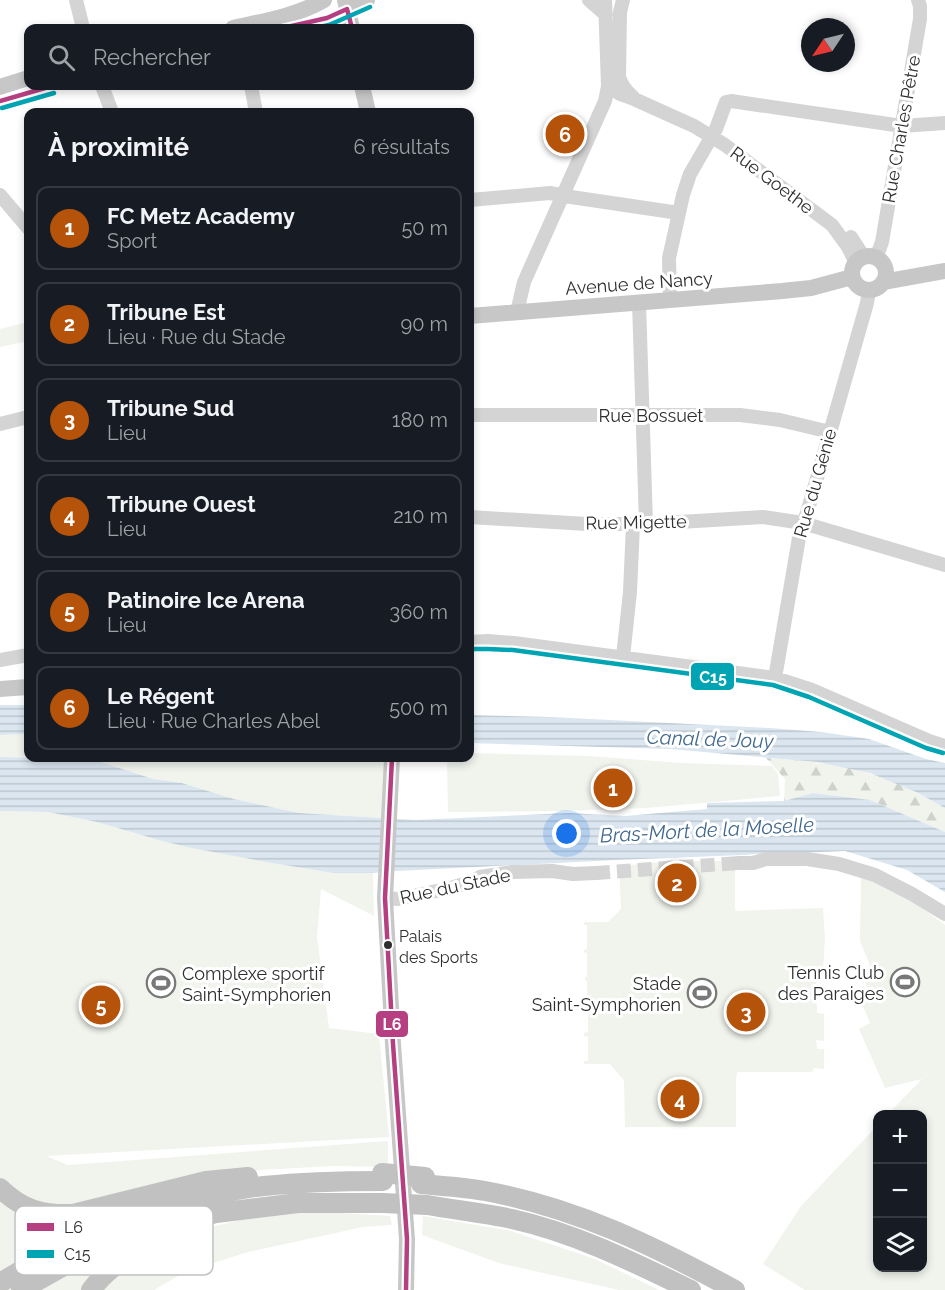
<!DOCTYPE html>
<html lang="fr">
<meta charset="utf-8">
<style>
body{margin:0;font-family:Raleway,sans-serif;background:#242831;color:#f1f3f6}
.controls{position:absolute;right:18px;bottom:18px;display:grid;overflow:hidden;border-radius:12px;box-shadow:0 3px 9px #0003}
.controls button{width:54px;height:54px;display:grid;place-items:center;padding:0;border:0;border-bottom:2px solid #363941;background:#171b24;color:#f1f3f6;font:30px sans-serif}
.compass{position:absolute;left:801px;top:18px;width:54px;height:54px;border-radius:50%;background:#171b24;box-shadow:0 3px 9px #0003;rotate:235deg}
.you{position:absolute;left:567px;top:834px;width:21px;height:21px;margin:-15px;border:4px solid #fff;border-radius:50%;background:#1a73e8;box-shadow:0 0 0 9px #1a73e833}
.badge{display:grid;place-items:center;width:39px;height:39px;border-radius:50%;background:#b45309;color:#fff;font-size:20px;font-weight:700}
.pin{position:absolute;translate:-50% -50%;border:3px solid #fff;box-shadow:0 2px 6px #0006}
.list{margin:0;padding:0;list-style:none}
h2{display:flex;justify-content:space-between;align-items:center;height:78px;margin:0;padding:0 24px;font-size:26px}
h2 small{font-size:20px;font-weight:400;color:#9ea1a6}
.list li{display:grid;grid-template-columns:39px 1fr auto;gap:18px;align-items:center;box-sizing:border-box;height:84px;margin:0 12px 12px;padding:0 12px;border:2px solid #363941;border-radius:12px}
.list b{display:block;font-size:22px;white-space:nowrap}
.list p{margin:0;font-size:20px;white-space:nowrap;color:#9ea1a6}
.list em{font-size:20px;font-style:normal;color:#9ea1a6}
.icon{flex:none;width:33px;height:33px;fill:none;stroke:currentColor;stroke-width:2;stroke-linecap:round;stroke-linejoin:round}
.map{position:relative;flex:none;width:945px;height:1290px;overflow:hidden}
.search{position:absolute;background:#171b24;box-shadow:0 3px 9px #0003;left:24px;top:24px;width:450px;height:66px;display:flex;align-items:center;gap:15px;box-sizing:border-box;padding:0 21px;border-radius:12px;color:#9ea1a6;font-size:22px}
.panel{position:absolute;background:#171b24;box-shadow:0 3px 9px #0003;left:24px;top:108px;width:450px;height:654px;border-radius:12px}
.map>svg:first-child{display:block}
</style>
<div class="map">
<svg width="945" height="1290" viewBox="0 0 945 1290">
<defs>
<pattern id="forest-firs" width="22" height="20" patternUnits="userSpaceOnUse" patternTransform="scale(1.5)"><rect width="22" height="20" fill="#f0f4ed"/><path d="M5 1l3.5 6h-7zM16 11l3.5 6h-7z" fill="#ced2cc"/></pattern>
<pattern id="water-rules" width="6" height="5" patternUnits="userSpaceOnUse" patternTransform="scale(1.5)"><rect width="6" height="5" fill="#dbe6f0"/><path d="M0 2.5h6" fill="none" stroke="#bcc6ce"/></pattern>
</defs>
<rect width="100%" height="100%" fill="#fff"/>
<path fill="#f0f4ed" d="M 28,322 L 28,341 L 0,347 L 0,329 Z
M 28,734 L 28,758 L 385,758 L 382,818 L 299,813 L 234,799 L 182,783 L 153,779 L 92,759 L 0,757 L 0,735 Z
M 470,753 L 588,756 L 683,763 L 772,766 L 778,774 L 780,796 L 646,808 L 562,811 L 448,812 L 447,758 L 470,758 Z
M 0,811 L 48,812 L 97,822 L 162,841 L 266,862 L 333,873 L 373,873 L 374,916 L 321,889 L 317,937 L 329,1028 L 379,1034 L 389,1137 L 46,1156 L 68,1165 L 388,1141 L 388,1167 L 334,1166 L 260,1170 L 195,1179 L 130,1203 L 141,1244 L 85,1290 L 0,1290 Z
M 672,861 L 735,861 L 735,908 L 736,911 L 823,908 L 825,937 L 823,971 L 816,971 L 817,1013 L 824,1014 L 824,1041 L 816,1040 L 817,1049 L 824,1049 L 824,1069 L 814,1068 L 812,1072 L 737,1072 L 736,1080 L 736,1127 L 625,1127 L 624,1080 L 620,1076 L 610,1064 L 584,1064 L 584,1061 L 588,1061 L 588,1037 L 584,1036 L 584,1033 L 588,1032 L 588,1009 L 585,1008 L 585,1006 L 587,1005 L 587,981 L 585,980 L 585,977 L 587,977 L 587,953 L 584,952 L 584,950 L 587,949 L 587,925 L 584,925 L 584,922 L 608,922 L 621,909 L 619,866 Z
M 861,874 L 895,888 L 945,925 L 945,1290 L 805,1290 L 763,1264 L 801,1206 L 877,1126 L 878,1268 L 922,1268 L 922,1114 L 888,1114 L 922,1079 L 885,1088 L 859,1029 L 870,1023 L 860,999 L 870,994 L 860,970 L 870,965 L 860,941 Z
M 284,1213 L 341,1213 L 390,1216 L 392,1225 L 363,1227 L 248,1252 L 183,1273 L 154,1290 L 97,1290 L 161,1245 L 194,1231 L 249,1218 Z
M 423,1216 L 511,1231 L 595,1259 L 659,1290 L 619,1290 L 499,1263 L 422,1235 Z"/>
<path fill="url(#forest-firs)" d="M 766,758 C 800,760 834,763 868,773 C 895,780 921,795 945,808 L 945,832 L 870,800 L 813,793 L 784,801 L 785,779 Z"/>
<path fill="url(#water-rules)" d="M 0,705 L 28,705 L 28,734 L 0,735 Z
M 470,715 L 550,717 L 769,728 L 821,732 L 869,739 L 926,759 L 945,763 L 945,808 L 916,792 L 870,773 L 817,762 L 670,749 L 470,743 Z
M 0,757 L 92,759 L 153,779 L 182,783 L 234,799 L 299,813 L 416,820 L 569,813 L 625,816 L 707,809 L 707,803 L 784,801 L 813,793 L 870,800 L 945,832 L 945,892 L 907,870 L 845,851 L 795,853 L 778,852 L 743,855 L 616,860 L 397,871 L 373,873 L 333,873 L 266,862 L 192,848 L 162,841 L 97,822 L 48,812 L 0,811 Z"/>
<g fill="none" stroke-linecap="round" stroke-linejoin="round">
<path stroke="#d5d5d5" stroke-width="14" stroke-dasharray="14 7" stroke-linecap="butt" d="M 596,873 L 738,863"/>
<path stroke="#d4d4d4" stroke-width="14" d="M 76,0 L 83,28
M 589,0 L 606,15
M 623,0 L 620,12 L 619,76 C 621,85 626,91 633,97
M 102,86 L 112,112
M 251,86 L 256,112
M 608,86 L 620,94 L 634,99 L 694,126 L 725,145 L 832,225 L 848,247 L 856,263
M 0,195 L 28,228
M 470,200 L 550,193 L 571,197 L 679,213
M 851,237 L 864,257
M 876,258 L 882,242 L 920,19 L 920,6 L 918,0
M 670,300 L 669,258 L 683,195 L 690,174 L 716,129 L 726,102 L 731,101 L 902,126 L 945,123
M 639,302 L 646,524
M 517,312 L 524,282 L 605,101 L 608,86 L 605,0
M 470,415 L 740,415 L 780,420 L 830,432
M 0,424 L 28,417
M 470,517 L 587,524 L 646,524 L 763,517 L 803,523 L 945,565
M 470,642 L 488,641 L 514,643 L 775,678 L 812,690 L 929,741 L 945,746
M 623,657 L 630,592 L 633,524
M 0,660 L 28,655
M 775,678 L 800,532 L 807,513 L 867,303 L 869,290
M 738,863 L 753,863 L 766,859 L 807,859 L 839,864 L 875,875 L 912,894 L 945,914
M 385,898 L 398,899 L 451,888 L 473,881 L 480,877 L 512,872 L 552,871 L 573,874 L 596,873"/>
<path stroke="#c7c7c7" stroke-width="16" d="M 345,0 L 352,28
M 347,9 L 367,0
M 233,28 C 264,21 296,16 324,0
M 362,86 L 368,112
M 0,87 L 28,78
M852 273a17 17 0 1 1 34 0a17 17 0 1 1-34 0Z
M 883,282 L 945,271
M 470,316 L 782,291 L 811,288 L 852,277
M 0,689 L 28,687
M 392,758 L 385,898 L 393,1044 L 407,1239 L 406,1290"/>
<path stroke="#c1c1c1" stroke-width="20" d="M 421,1184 C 442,1186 464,1187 485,1191 C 577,1208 654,1246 735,1290
M 0,1188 C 22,1210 43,1215 73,1214 L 206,1181 L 248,1177
M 427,1205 C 455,1210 484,1213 512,1219 C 575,1233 633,1262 691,1290
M 0,1283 C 79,1233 171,1197 264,1186 C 303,1182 343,1181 383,1181
M 21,1290 L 62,1267 L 107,1247 L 152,1229 L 216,1213 L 298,1203 L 383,1203
M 91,1290 C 111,1264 142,1245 173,1236"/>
<path stroke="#c1c1c1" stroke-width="20" d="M 382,1173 L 425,1177
M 383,1203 L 427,1205"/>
<g stroke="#fff" stroke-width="9">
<path id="bus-1" d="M 283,28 L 327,18 L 347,9 L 352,28
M 0,101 L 52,86
M 392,758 L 385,898 L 393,1044 L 407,1239 L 406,1290"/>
</g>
<g stroke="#fff" stroke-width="9">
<path id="bus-2" d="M 315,28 L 329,25 L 370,7
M 2,108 L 54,93
M 470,649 L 488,649 L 513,650 L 773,685 L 809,697 L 926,748 L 943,753"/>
</g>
<use href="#bus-1" stroke="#b63f82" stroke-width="4.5"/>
<use href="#bus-2" stroke="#00a4b2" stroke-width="4.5"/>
</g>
<defs>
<g id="stadium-ring" transform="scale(1.5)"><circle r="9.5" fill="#fff" stroke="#787878" stroke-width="1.5"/><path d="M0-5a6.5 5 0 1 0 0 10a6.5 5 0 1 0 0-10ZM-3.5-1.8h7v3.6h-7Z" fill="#787878"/></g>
</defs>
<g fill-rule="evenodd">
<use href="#stadium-ring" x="905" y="982"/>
<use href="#stadium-ring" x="161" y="983"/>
<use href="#stadium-ring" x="702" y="993"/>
</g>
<circle fill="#2f2f2f" stroke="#fff" stroke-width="2" cx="388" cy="945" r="5"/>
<g text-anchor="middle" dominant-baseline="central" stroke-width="6" stroke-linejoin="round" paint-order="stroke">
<g font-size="16" fill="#2f2f2f" stroke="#fff" text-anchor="start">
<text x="399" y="936">Palais<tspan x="399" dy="21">des Sports</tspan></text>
</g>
<g font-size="18" fill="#2f2f2f" stroke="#fff">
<text transform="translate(901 129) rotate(-80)">Rue Charles Pêtre</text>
<text transform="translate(772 180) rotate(37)">Rue Goethe</text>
<text transform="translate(639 283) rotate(-4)">Avenue de Nancy</text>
<text x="651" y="415">Rue Bossuet</text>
<text transform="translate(815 483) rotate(-74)">Rue du Génie</text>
<text transform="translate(636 522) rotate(-1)">Rue Migette</text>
<text transform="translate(455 886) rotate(-12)">Rue du Stade</text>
</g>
<g font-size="18" fill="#2f2f2f" stroke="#fff" text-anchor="end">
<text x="884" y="972">Tennis Club<tspan x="884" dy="21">des Paraiges</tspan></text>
<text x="182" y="973" text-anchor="start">Complexe sportif<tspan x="182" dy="21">Saint-Symphorien</tspan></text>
<text x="681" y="983">Stade<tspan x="681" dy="21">Saint-Symphorien</tspan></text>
</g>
<g font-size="20" font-style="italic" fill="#41698d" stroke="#fff">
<text transform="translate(710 739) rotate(2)">Canal de Jouy</text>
<text transform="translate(707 830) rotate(-3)">Bras-Mort de la Moselle</text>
</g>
</g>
<rect x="15" y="1206" width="198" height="69" rx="9" fill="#fff" stroke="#c1c1c1" stroke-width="1.5"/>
<rect x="27" y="1223" width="27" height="8" fill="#b63f82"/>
<rect x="27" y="1250" width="27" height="8" fill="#00a4b2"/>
<g font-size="16" fill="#2f2f2f">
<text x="64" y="1233">L6</text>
<text x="64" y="1260">C15</text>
</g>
<g stroke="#fff" stroke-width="2">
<rect x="690" y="662" width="45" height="29" rx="6" fill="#00a4b2"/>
<rect x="375" y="1010" width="34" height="28" rx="6" fill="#b63f82"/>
</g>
<g font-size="16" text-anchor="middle" font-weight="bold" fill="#fff">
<text x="713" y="683">C15</text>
<text x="392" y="1030">L6</text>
</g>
</svg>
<div class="controls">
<button>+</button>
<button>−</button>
<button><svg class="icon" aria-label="layers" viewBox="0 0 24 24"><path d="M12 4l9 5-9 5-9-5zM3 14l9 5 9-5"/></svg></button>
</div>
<svg class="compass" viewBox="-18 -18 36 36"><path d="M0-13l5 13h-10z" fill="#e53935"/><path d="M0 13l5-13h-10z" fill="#9ea1a6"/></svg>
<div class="you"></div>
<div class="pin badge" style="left:613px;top:788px">1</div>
<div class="pin badge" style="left:677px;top:883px">2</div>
<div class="pin badge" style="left:746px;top:1012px">3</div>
<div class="pin badge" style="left:680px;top:1099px">4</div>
<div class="pin badge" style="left:101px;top:1005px">5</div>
<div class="pin badge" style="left:565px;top:134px">6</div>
<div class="search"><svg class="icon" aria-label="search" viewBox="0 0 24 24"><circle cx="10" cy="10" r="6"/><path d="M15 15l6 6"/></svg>Rechercher</div>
<section class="panel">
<h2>À proximité<small>6 résultats</small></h2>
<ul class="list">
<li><span class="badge">1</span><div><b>FC Metz Academy</b><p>Sport</p></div><em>50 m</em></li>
<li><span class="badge">2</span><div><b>Tribune Est</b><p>Lieu · Rue du Stade</p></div><em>90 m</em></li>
<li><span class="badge">3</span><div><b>Tribune Sud</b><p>Lieu</p></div><em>180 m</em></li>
<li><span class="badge">4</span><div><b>Tribune Ouest</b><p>Lieu</p></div><em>210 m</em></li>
<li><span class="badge">5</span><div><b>Patinoire Ice Arena</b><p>Lieu</p></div><em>360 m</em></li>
<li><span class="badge">6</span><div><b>Le Régent</b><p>Lieu · Rue Charles Abel</p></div><em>500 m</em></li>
</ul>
</section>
</div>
